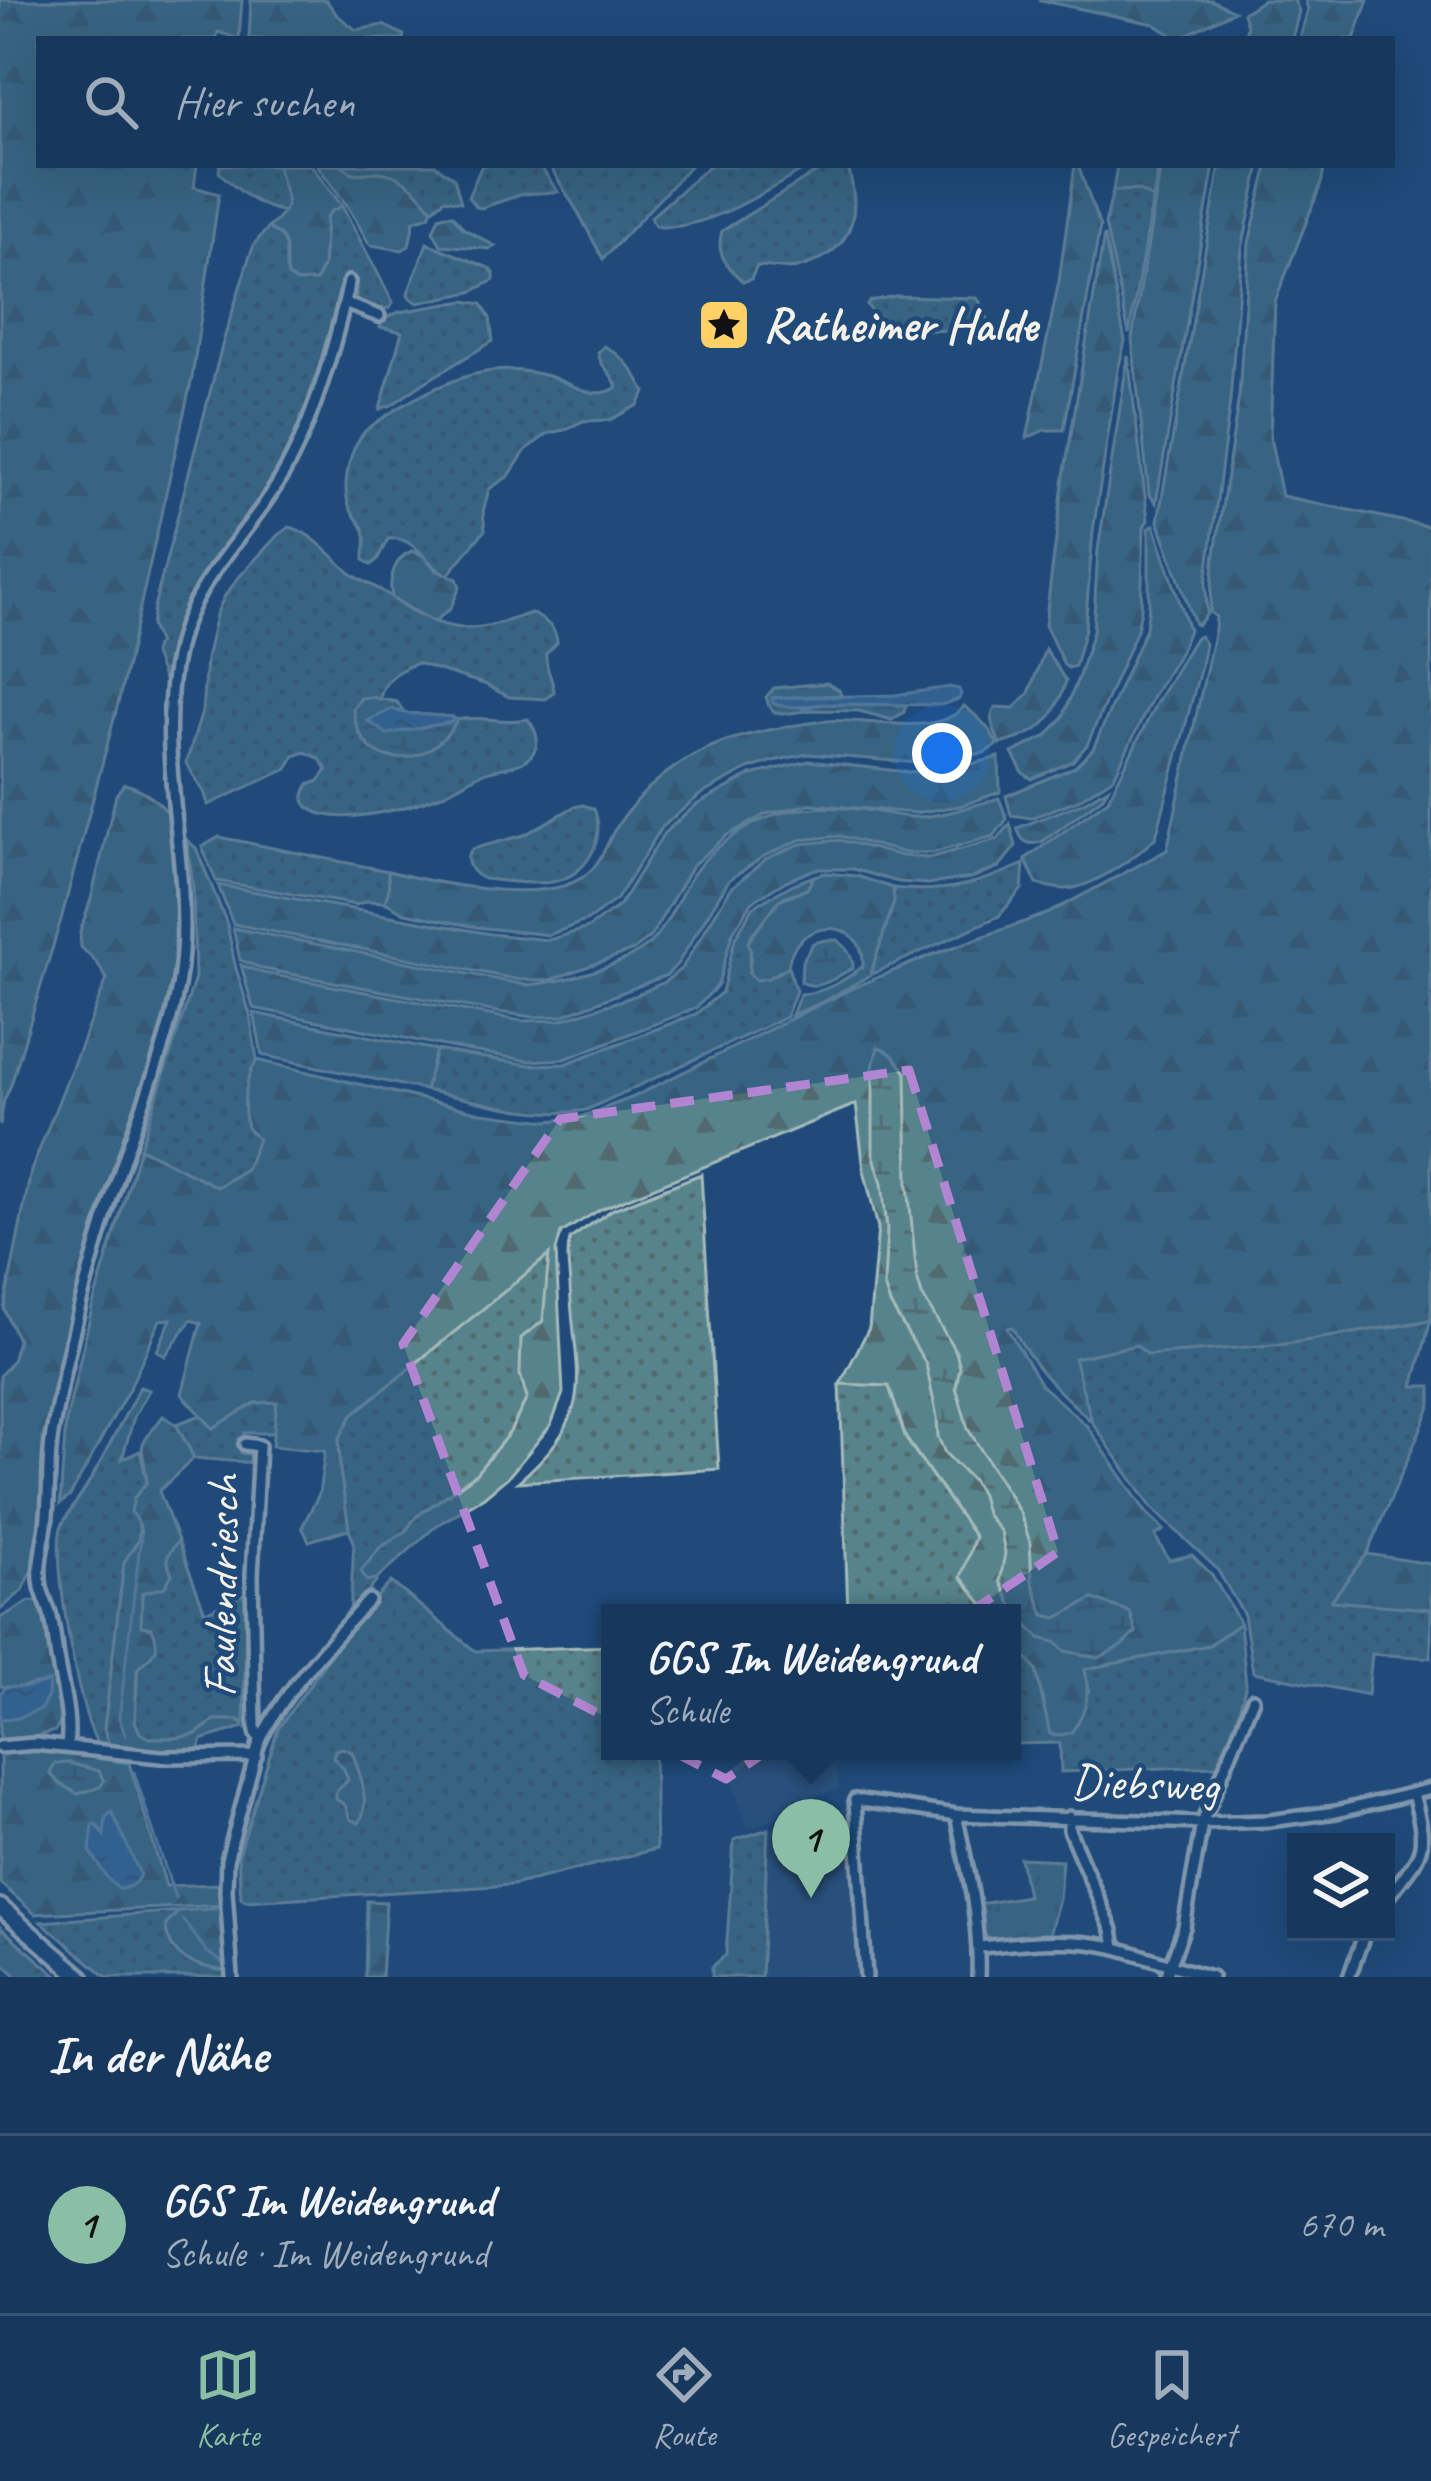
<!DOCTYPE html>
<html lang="de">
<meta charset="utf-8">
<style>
body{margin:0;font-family:Caveat,sans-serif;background:#203f62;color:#f1f3f6}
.controls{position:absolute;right:36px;bottom:36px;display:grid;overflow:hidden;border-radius:0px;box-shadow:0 12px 48px #0002}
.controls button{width:108px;height:108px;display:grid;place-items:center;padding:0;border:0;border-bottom:3px solid #365272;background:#17385c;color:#f1f3f6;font:60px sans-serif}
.you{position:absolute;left:942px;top:753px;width:42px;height:42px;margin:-30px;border:9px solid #fff;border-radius:50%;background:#1a73e8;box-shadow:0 0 0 18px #1a73e833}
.badge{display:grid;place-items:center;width:78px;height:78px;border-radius:50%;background:#8abfa5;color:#111;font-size:39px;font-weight:700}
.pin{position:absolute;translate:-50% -99px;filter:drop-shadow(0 3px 6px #0008)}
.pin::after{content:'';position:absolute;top:63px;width:42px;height:36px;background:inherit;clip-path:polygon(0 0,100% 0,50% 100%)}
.popup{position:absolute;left:601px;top:1604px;width:420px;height:156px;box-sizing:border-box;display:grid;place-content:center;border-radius:0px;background:#17385c;filter:drop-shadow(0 3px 9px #0005);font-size:39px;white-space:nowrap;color:#9eacbb}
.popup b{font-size:45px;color:#f1f3f6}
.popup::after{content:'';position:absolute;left:50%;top:100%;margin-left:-24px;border:24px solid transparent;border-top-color:#17385c}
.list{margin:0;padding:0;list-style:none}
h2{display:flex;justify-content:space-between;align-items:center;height:156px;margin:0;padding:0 48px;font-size:51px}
h2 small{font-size:39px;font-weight:400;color:#9eacbb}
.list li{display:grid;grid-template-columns:78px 1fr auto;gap:36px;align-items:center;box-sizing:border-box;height:180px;padding:0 48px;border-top:3px solid #365272}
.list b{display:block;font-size:45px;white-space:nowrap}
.list p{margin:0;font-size:39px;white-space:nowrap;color:#9eacbb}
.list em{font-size:39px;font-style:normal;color:#9eacbb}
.icon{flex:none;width:66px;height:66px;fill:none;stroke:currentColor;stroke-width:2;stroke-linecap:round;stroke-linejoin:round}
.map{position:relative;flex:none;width:1431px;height:1977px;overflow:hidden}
.search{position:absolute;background:#17385c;box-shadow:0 12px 48px #0002;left:36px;right:36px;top:36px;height:132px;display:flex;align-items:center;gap:30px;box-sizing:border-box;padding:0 42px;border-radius:0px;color:#9eacbb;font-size:45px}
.sheet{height:336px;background:#17385c}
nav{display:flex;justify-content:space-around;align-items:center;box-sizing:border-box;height:168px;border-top:3px solid #365272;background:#17385c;font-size:33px;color:#9eacbb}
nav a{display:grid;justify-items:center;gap:6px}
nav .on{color:#8abfa5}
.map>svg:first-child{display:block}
</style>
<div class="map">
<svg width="1431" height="1977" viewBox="0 0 1431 1977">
<defs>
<pattern id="grass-dots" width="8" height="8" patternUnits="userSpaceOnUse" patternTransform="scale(3)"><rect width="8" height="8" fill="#56838c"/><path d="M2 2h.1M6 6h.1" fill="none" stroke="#516b70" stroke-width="1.8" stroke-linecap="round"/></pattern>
<pattern id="forest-firs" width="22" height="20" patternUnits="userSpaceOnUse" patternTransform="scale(3)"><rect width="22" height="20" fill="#56838c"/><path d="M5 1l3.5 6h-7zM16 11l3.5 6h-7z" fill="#516b70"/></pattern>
<pattern id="wetland-marsh" width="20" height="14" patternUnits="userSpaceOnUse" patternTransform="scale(3)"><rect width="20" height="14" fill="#56838c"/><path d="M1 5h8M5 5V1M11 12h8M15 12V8" fill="none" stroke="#516b70"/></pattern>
<pattern id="park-tufts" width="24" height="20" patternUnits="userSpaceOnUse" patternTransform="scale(3)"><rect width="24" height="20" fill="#56838c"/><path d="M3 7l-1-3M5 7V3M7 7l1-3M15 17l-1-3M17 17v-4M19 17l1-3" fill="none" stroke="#516b70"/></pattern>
<pattern id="water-ripples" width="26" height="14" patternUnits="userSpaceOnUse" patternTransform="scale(3)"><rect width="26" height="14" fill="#4b7ca8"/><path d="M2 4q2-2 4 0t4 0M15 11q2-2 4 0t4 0" fill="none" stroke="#4a657c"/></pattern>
</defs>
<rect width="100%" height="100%" fill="#1f4a7a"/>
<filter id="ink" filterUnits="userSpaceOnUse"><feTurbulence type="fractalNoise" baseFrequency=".00833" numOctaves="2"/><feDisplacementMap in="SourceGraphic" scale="24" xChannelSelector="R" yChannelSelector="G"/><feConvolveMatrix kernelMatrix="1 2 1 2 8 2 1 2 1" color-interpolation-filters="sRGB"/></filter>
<g filter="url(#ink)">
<path fill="#36587e" d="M 753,1751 L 836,1751 L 839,1789 L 810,1798 L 812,1807 L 748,1828 L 730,1775 Z
M 846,1807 L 852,1813 L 862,1977 L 761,1977 L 768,1829 Z"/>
<path fill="url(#grass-dots)" stroke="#a5baba" stroke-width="3" d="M 220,165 L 278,165 C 281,186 290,191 286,212 C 259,208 238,191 219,172 Z
M 341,165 L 435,165 L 454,178 L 461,202 L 445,199 L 432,210 L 430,206 L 367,175 L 350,173 Z
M 482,165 L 539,165 L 558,192 L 522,194 L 482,208 L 476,207 L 468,197 Z
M 549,165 L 691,165 L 603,259 L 579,214 Z
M 710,165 L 812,165 C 771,188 703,234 655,226 L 651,217 Z
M 838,165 L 847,165 C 862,211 855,249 804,266 C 788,272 773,266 757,266 L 751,279 L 743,282 C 727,266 715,254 722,231 L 818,171 Z
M 1137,190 L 1153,198 L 1129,334 L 1105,224 L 1113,191 Z
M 342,206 L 393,302 L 390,308 C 377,310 368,308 356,301 L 356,280 L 344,278 C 324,342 312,412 279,471 C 255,514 216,548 192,591 C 177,617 170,649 163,678 L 153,652 L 158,642 L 151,626 L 154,607 L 223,342 L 250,255 L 255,243 L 268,228 C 290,238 286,246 286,268 L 323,266 L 326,218 L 330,212 Z
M 427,243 L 489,268 L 494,273 L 494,280 L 471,292 L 418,303 L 409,297 L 408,293 Z
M 895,296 L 977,298 L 985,309 L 989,324 C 957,334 886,336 867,305 L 870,301 Z
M 465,301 L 482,304 L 490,318 L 493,341 L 422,384 L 392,405 L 380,409 L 402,332 L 380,327 L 384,319 L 399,312 Z
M 604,346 C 623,355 636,373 645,392 L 638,405 L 610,420 L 583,421 L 564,430 L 547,434 L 526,450 L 509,476 L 489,489 L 483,512 L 485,530 L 448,575 C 424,565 418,536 388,539 L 377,560 L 371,565 L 364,560 C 363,551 368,541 364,531 C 361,522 352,515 349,506 C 341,483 350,447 366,430 C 397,406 452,375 492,371 C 510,369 530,371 548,376 C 570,382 594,403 617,387 C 613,373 599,366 598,352 Z
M 290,527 C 312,533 332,556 349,572 C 359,580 371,584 382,591 C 390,595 397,602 405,607 C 454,637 480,631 531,613 C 545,620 557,628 557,643 L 546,654 C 545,670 553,678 554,692 L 546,699 L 509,697 L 484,684 L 417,663 C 399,670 383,679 380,699 L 397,702 L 404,713 L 452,717 L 457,720 C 480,715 504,724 528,719 C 536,730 541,741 533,753 C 523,769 497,767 481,774 C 467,780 454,790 439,796 C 411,807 337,828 311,809 C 301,802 303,795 308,785 L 319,781 L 327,770 L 319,758 L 305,752 L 294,756 L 287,769 L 208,805 L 205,794 L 186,763 L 202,712 L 206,659 L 216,615 L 224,597 L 239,577 L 278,535 Z
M 583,805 L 594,809 C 607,840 586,877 552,882 C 530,885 506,881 484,879 C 473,874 469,869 467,857 L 472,849 L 524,835 L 574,807 Z
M 219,837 L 388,871 L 389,890 L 385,902 L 367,901 L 356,905 L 216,881 L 202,847 Z
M 187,840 L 196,848 L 227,924 L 235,965 L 250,1014 L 257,1060 L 251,1070 L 259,1139 L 246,1169 L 217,1187 L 140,1148 L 195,978 L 193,887 Z
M 1024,864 L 1022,889 L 999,916 L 870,975 L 894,902 L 893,888 C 943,894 979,884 1024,864 Z
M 814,876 L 807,889 L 785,896 L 751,935 L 749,973 L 768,978 L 788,967 L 796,991 L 786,1017 L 586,1110 C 534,1120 477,1100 425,1090 L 436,1050 L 530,1065 L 565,1064 L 696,1014 L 722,992 L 735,938 L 753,907 L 793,884 Z
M 701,1174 L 719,1469 L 518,1482 C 600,1410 575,1381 570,1286 C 569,1270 566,1254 570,1239 L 613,1209 Z
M 550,1254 L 543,1322 L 520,1374 L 527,1398 L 510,1432 L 476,1474 L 416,1517 L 405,1532 L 380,1548 L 377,1581 L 350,1614 L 354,1542 L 349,1529 L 340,1471 L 339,1438 L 352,1415 Z
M 1431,1320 L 1413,1386 L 1431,1386 L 1431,1405 L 1367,1554 L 1332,1600 L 1431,1609 L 1431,1658 L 1372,1654 L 1368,1695 L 1253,1672 L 1244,1615 L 1217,1569 L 1152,1508 L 1092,1422 L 1073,1358 L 1136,1345 L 1390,1328 Z
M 850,1383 L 889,1386 L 906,1439 L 975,1537 L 962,1577 L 990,1613 L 848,1613 L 840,1384 Z
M 140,1387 L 149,1390 L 134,1417 L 122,1459 L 140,1451 L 147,1482 L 141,1490 L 138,1542 L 121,1588 L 104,1729 L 109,1744 L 97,1742 C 79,1716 50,1552 62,1525 C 69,1511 79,1499 87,1486 C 106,1454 122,1420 140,1387 Z
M 277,1402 L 274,1433 L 244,1433 L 241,1453 L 255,1455 L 254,1463 L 194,1458 L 176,1424 L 201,1415 L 213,1428 L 255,1403 Z
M 178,1541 L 205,1612 L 246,1593 L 244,1727 L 239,1720 L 215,1720 L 196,1734 L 178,1738 L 149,1738 L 139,1733 L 135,1721 L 142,1593 L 172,1574 C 164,1558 167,1554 178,1541 Z
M 391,1582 L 475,1651 L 610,1646 L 610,1751 L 654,1751 L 656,1849 L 513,1885 L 247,1901 L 241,1898 L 238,1857 L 278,1729 L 355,1621 Z
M 1240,1623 L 1246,1684 L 1237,1718 L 1217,1766 L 1061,1772 L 1060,1743 L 1012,1744 L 1012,1640 L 1036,1669 L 1050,1733 L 1089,1691 L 1085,1669 L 1209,1645 Z
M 768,1829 L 761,1977 L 712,1977 L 712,1967 L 726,1955 L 734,1840 Z
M 179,1911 L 166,1925 C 169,1964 202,1966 234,1973 L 235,1977 L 107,1977 L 41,1922 Z"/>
<path fill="url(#forest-firs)" stroke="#a5baba" stroke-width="3" d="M 0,0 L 242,0 L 239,39 L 218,32 L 216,39 L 39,39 L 39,165 L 197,165 L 194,187 L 219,194 L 192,378 L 119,700 L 62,916 L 11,1085 L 4,1100 L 0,1125 Z
M 251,0 L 326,0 L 337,15 L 356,30 L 383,25 L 404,35 L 403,39 L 249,39 Z
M 1038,0 L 1211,0 L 1234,11 L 1178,39 L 1154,24 Z
M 1263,0 L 1294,0 L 1299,11 L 1292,39 L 1244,39 L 1247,26 L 1243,13 Z
M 1305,0 L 1368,0 L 1354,39 L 1300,39 L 1308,9 Z
M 278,165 L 311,165 L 342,206 L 330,212 L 326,218 L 323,266 L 316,281 L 297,282 L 288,276 C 282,253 295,240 268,228 C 300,202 282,198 278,165 Z
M 317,165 L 341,165 C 356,178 360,173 377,172 C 400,172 421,193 432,210 L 429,216 L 414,221 L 409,246 L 402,250 L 370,245 L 348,207 Z
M 1075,165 L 1078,165 L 1100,227 L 1064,430 L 1045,430 L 1027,438 L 1059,281 Z
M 1117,165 L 1159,165 L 1153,198 L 1137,190 L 1113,191 Z
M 1161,165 L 1214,165 L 1156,503 L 1149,494 L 1132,339 Z
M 1220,165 L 1260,165 L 1242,249 L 1230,401 L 1206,584 L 1207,614 L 1198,625 L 1195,624 L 1158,521 Z
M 1268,165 L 1325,165 L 1321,184 L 1275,302 L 1270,437 L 1282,496 L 1431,527 L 1431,1320 L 1286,1344 L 1148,1355 L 1136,1345 L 1074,1358 L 1092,1422 C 1056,1389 1035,1370 1012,1327 L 1007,1328 L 1041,1385 L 1087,1426 L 1146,1512 L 1164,1530 L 1155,1536 L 1169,1560 L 1192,1555 L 1212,1575 L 1240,1623 L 1209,1645 L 1085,1669 C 1089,1698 1088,1707 1072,1732 L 1063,1735 L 1050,1734 L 1036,1670 L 1012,1640 L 1012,1613 L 990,1613 L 961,1577 L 975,1537 L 906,1438 L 889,1386 L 840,1384 L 869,1328 L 878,1228 L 864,1170 L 856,1104 L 601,1209 L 561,1233 L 556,1251 L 563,1393 L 551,1425 L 509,1476 L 484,1497 L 436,1526 L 377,1579 L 367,1581 L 361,1571 L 380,1548 L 405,1532 L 416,1517 L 475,1475 L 510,1432 L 527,1398 L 520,1374 L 521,1338 L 543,1321 L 549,1255 L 352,1415 L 339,1439 L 340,1471 L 349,1529 L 309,1541 L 302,1527 L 319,1494 L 325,1451 L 272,1446 L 277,1402 L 255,1403 L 213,1428 L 182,1394 L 201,1323 L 191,1320 L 165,1356 L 157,1351 L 171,1319 L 160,1320 L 131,1385 L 70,1496 L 60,1504 L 66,1421 L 92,1308 L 140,1148 L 217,1187 L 246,1170 L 258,1139 L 247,1128 C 242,1104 244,1081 257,1060 L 481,1113 L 548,1121 L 578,1118 L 631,1098 L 855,987 L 929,956 L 1049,913 L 1167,850 L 1215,629 L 1216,617 L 1210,612 L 1214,560 L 1239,396 L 1249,243 Z
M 445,215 L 453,215 L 463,228 L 495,246 L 490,249 L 441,245 L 433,231 L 439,217 Z
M 1104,235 L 1125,341 L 1118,370 L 1093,531 L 1085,629 L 1075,666 L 1068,668 L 1064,665 L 1045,625 L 1064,476 Z
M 1128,356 L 1148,520 L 1144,527 L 1141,609 L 1137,630 L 1087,745 L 1073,761 L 1032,779 L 1023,773 L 1012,753 L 1047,736 L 1063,717 L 1080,673 L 1093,631 L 1098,550 Z
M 1154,525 L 1189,630 L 1180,652 L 1153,696 L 1114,777 L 1078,800 L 1031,818 L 1011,815 L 1006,796 L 1075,767 L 1093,749 L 1146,628 L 1149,605 L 1149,528 Z
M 412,551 L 423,555 L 436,570 L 457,579 L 460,587 L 450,609 L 434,622 L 392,598 C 388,579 394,558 412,551 Z
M 1200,636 L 1205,644 L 1201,666 L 1156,837 C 1139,855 1091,889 1065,889 C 1057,889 1045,886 1037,884 L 1025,859 L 1108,800 L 1157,702 L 1195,638 Z
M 1045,649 L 1066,681 C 1054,721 1041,734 1000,744 C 995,730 986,719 996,707 L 1014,708 L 1029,693 Z
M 964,706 C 977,716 992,729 997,745 L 984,753 L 918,763 L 808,754 L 773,761 L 748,769 L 700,795 L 662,827 L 617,899 L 588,920 L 549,935 L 476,927 L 405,913 L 385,902 L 389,890 L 388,871 C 434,883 545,906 584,876 C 600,865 605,847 614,831 C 639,790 681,756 726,741 C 758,731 791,725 825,721 C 863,717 939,739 964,706 Z
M 999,757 L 1000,792 L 960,806 L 915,813 L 810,804 L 766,814 L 726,836 L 692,866 L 651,936 L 634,950 L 550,980 L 520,980 L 233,924 L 218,885 L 491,934 L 549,940 L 588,928 L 619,906 L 664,833 L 696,805 L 751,775 L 809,761 L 908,772 L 956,768 Z
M 124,784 C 145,787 172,812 180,832 C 183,840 182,852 183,861 C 186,902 189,942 181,984 L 99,1239 L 53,1430 L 44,1544 L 23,1590 L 0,1610 L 0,1376 L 12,1361 L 18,1340 L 4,1309 L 31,1171 L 107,979 L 97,963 L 81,947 L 80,932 L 91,899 L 116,795 Z
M 1108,788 L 1103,797 L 1042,842 C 1027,846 1022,842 1017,828 L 1082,803 Z
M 999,798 L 1007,819 L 994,836 L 932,853 L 905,853 L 840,836 L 800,840 L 764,856 L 729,880 L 678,963 L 667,975 L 562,1016 L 533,1017 L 497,1012 L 263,969 L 240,960 L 233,928 L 526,985 C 560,983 632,965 654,939 C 670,921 679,896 692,876 C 707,852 738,830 764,819 C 795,805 839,806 873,811 C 888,813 904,818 919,817 C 946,815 973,806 999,798 Z
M 1010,824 L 1016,846 L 999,867 L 971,878 L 928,884 L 898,882 L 853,869 L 815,869 L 786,881 L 752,902 L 732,934 L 718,985 L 696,1008 L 565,1059 L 530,1061 L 465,1050 L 253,1008 L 241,965 L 263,973 L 522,1021 L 561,1020 L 634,996 L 666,981 L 682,968 L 731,888 L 766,859 L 800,844 L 840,840 L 902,856 L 929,858 L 998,839 Z
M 825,873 L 857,876 L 893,888 L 894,902 L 870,975 L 823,1002 L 792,1015 L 800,994 C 822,994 846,980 863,966 C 866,915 793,917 788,967 L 768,978 L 756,980 L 749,973 L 751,951 L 748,942 L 779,900 L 807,889 L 814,876 Z
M 254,1013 L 436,1050 L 425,1090 L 262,1055 Z
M 163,1416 L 176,1424 L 194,1458 L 159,1491 L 178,1541 C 167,1554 164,1558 172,1574 L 165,1587 L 142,1593 L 141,1626 L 152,1628 C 163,1655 152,1652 137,1669 L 135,1721 L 140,1733 L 149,1738 L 177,1738 L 196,1734 L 215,1720 L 239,1720 L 244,1727 L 201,1740 L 200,1749 C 169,1753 139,1749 109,1744 L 104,1729 L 124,1563 C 133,1543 152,1536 131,1512 L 134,1498 L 147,1482 C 142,1436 134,1455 163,1416 Z
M 1367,1554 L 1431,1564 L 1431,1609 L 1331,1601 Z
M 30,1601 L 45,1603 L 55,1615 L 67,1715 L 55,1731 L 38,1736 L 0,1739 L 0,1719 L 18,1718 L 48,1682 L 14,1688 L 0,1686 L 0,1618 Z
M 341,1748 L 352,1752 C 360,1773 371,1803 359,1823 L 350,1819 L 345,1805 L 336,1799 L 336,1792 L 348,1780 L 344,1769 L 333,1757 L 335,1750 Z
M 24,1751 L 49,1751 L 129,1763 L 166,1886 L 222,1884 L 224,1905 L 35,1914 L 0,1883 L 0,1752 Z
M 367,1901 L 386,1902 L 381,1977 L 365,1977 Z
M 227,1908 L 234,1973 C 202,1966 169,1964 166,1925 L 179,1911 Z
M 0,1927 L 58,1977 L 18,1977 L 0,1961 Z"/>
<path fill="url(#wetland-marsh)" stroke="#a5baba" stroke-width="3" d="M 827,683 L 839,690 L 841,695 L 773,698 L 803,708 L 823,704 L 906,705 L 904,712 L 892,720 L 859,711 L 814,710 L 783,714 L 774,712 L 769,706 L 766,697 L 774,688 Z
M 370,697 L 397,702 L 404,713 L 452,717 L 457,720 C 429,770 360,775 353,709 L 361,698 Z
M 826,940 L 837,940 C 846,948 854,956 853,968 C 836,977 819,992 801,982 L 802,962 L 813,943 Z
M 878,1047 C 892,1051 898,1061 906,1073 L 908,1186 L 917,1278 L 922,1295 L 956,1352 L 960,1367 L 956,1387 L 968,1429 L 1020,1513 L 1030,1542 L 1032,1581 L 1044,1615 L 1056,1618 L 1093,1599 L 1130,1612 L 1136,1632 L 1121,1646 L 1099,1658 L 1065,1651 L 1055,1642 L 1040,1638 L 1016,1614 L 1000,1581 L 1005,1553 L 1001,1532 L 986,1514 L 981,1495 L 973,1481 L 945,1453 L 938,1437 L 937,1418 L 926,1364 L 890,1304 L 884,1286 L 887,1228 L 882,1183 L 873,1153 L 873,1067 Z
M 69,1763 L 99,1771 L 104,1781 L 100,1787 L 78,1794 L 60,1784 L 50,1773 L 55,1764 Z"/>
<path fill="url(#park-tufts)" stroke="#a5baba" stroke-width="3" d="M 1020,1858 L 1062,1860 L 1059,1898 L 1049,1935 L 995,1940 L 984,1935 L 980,1904 L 1027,1896 Z"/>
<path fill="url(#water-ripples)" stroke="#8fabc2" stroke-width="3" d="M 950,687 L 959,689 L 961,694 L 959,699 L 941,705 C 905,705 868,704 831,704 C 810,704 794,711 773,703 L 772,698 L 895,695 Z
M 392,709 L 404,713 L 452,717 L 452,722 L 387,734 L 368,721 Z
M 49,1682 L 48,1696 L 41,1709 L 18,1718 L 0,1719 L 0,1693 L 6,1687 L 29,1687 Z
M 112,1812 L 140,1874 C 137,1884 129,1888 119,1889 C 105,1880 100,1864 90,1851 L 93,1825 L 96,1824 L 104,1835 L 106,1817 Z"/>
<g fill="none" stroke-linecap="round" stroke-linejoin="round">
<path stroke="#8fabc2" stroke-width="3" d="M 125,1734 L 119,1718 L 141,1536
M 134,1772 L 175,1898
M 183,1920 L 207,1952 L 227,1966"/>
<g stroke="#f4f1e8" stroke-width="18">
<path id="minor" d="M 344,303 L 379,316
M 245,1444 L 259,1446 L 252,1575 L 255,1727 L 257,1735 L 261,1739
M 0,1747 L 35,1744 L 161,1757 L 256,1756
M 67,1747 C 71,1716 62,1688 57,1658 C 55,1643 54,1628 50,1613 C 47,1604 43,1596 41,1587 C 37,1565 43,1547 46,1525 C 50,1495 47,1464 52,1434 C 68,1342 93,1251 123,1162 C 144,1097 178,1022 182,953 C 189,849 154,750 178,647 C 193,581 242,541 276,486 C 311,431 335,345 349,282
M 956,1815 C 968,1869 980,1921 978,1977
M 1069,1817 L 1069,1830 L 1112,1930 L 1115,1947
M 1386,1900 C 1422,1851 1430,1855 1413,1794
M 979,1947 C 1023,1943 1068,1937 1112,1947 C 1145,1955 1178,1969 1212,1977
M 232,1977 L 226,1891 L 227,1860 L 258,1746 C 278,1697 332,1640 369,1600
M 866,1977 L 855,1800 L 956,1815 L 1202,1823 L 1269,1821 L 1336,1812 L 1431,1789
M 1166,1977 L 1184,1927 L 1202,1823 L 1253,1699
M 1349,1977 L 1365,1932"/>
</g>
<g stroke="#f4f1e8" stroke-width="22">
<path id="secondary" d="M 0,1907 L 81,1977"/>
</g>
<use href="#minor" stroke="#1f4a7a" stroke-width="9"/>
<use href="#secondary" stroke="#1f4a7a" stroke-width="14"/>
</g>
</g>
<path d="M0 0H1431V1977H0ZM 909,1070 L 1058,1552 L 726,1779 L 524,1675 L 403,1344 L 560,1119 Z" fill="#1f4a7a" fill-opacity=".55" fill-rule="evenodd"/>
<path fill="none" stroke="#b185d1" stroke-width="9" stroke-dasharray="24 15" stroke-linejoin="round" d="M 909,1070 L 1058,1552 L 726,1779 L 524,1675 L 403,1344 L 560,1119 Z"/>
<defs>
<g id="sight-square" transform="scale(2.7)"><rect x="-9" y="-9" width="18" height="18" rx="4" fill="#ffd166" stroke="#1f4a7a"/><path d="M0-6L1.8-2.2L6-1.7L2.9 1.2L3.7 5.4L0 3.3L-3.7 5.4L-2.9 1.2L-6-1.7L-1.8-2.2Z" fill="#111"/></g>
</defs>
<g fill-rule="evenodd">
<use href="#sight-square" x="724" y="325"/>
</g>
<g text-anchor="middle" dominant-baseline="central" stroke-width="9" stroke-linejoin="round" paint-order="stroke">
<g font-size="48" font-weight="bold" fill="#f4f1e8" stroke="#1f4a7a" text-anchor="start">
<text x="763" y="325">Ratheimer Halde</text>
</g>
<g font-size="48" fill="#f4f1e8" stroke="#1f4a7a">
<text transform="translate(221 1586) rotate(-89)">Faulendriesch</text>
<text transform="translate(1145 1783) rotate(2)">Diebsweg</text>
</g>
</g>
</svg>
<div class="controls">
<button><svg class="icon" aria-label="layers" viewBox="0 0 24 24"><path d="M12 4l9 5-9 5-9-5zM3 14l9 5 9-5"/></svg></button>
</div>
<div class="you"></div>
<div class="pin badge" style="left:811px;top:1898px">1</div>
<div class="popup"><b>GGS Im Weidengrund</b>Schule</div>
<div class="search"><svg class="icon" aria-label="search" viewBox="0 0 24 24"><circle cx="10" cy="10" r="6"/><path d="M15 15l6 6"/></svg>Hier suchen</div>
</div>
<section class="sheet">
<h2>In der Nähe<small></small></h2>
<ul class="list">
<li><span class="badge">1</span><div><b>GGS Im Weidengrund</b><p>Schule · Im Weidengrund</p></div><em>670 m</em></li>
</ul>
</section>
<nav>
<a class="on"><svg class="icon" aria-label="map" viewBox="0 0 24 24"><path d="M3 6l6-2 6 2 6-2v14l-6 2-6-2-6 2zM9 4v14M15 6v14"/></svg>Karte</a>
<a><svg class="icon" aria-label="directions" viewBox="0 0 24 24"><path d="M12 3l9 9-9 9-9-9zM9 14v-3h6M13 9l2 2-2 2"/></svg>Route</a>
<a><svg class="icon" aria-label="saved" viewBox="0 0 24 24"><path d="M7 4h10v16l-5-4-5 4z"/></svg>Gespeichert</a>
</nav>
